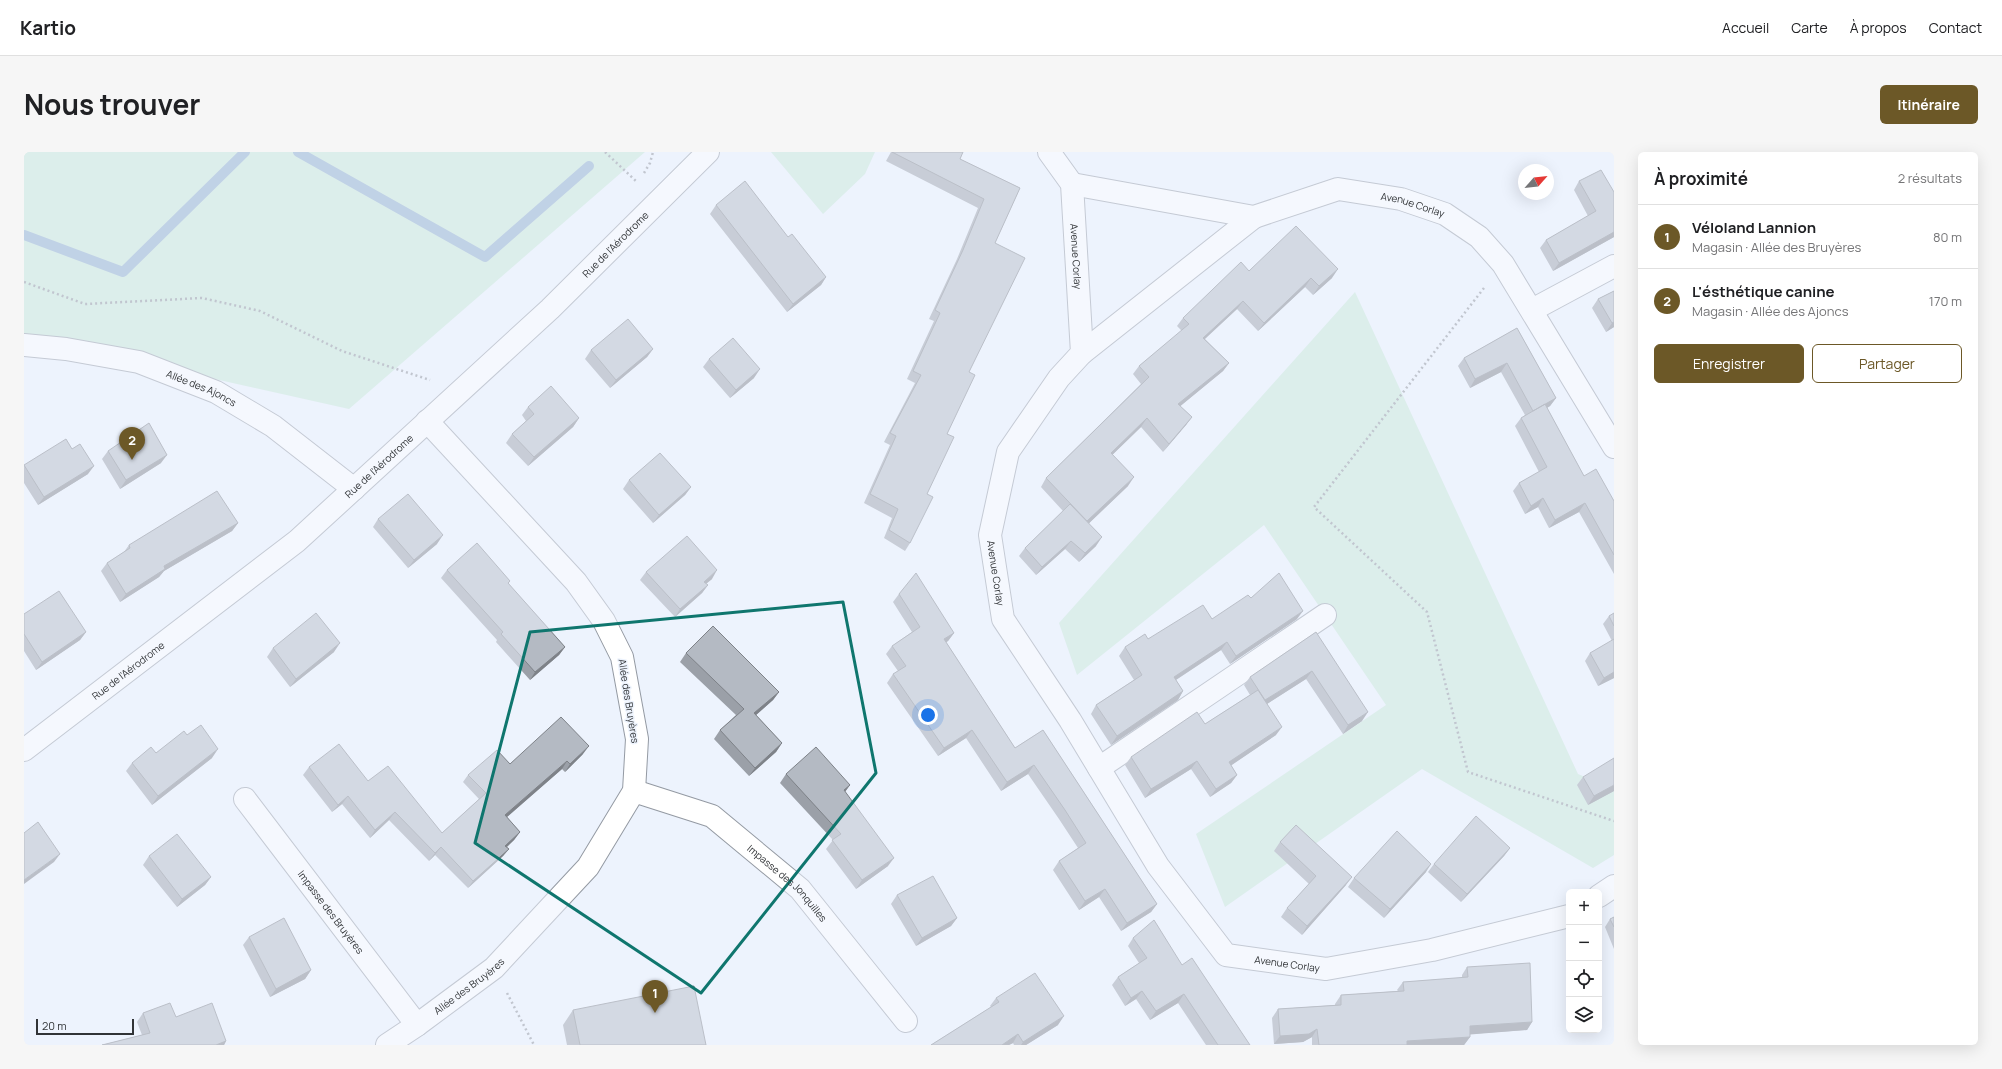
<!DOCTYPE html>
<html lang="fr">
<meta charset="utf-8">
<style>
body{margin:0;font-family:Manrope,sans-serif;background:#f6f6f6;color:#202124}
.controls{position:absolute;right:12px;bottom:12px;display:grid;overflow:hidden;border-radius:6px;box-shadow:0 4px 16px #0002}
.controls button{width:36px;height:36px;display:grid;place-items:center;padding:0;border:0;border-bottom:1px solid #e0e0e0;background:#fff;color:#202124;font:20px sans-serif}
.compass{position:absolute;left:1494px;top:12px;width:36px;height:36px;border-radius:50%;background:#fff;box-shadow:0 4px 16px #0002;rotate:63deg}
.scale{position:absolute;left:12px;bottom:10px;width:98px;box-sizing:border-box;padding-left:4px;border:2px solid #313437;border-top:0;font-size:11px;line-height:14px;white-space:nowrap;color:#313437;-webkit-text-stroke:3px #edf3fd;paint-order:stroke}
.you{position:absolute;left:904px;top:563px;width:14px;height:14px;margin:-10px;border:3px solid #fff;border-radius:50%;background:#1a73e8;box-shadow:0 0 0 6px #1a73e833}
.badge{display:grid;place-items:center;width:26px;height:26px;border-radius:50%;background:#6c5827;color:#fff;font-size:13px;font-weight:700}
.pin{position:absolute;translate:-50% -33px;filter:drop-shadow(0 1px 2px #0008)}
.pin::after{content:'';position:absolute;top:21px;width:14px;height:12px;background:inherit;clip-path:polygon(0 0,100% 0,50% 100%)}
.list{margin:0;padding:0;list-style:none}
h2{display:flex;justify-content:space-between;align-items:center;height:52px;margin:0;padding:0 16px;font-size:17px}
h2 small{font-size:13px;font-weight:400;color:#757577}
.list li{display:grid;grid-template-columns:26px 1fr auto;gap:12px;align-items:center;box-sizing:border-box;height:64px;padding:0 16px;border-top:1px solid #e0e0e0}
.list b{display:block;font-size:15px;white-space:nowrap}
.list p{margin:0;font-size:13px;white-space:nowrap;color:#757577}
.list em{font-size:13px;font-style:normal;color:#757577}
.actions{display:flex;gap:8px;padding:12px 16px}
.actions a{flex:1;padding:9px 0;border:1px solid #6c5827;border-radius:6px;text-align:center;font-size:14px;color:#6c5827}
.actions .main{background:#6c5827;color:#fff}
.icon{flex:none;width:22px;height:22px;fill:none;stroke:currentColor;stroke-width:2;stroke-linecap:round;stroke-linejoin:round}
.map{position:relative;flex:none;width:1590px;height:893px;overflow:hidden;border-radius:6px}
header{display:flex;align-items:center;gap:24px;box-sizing:border-box;height:56px;padding:0 20px;background:#fff;border-bottom:1px solid #e0e0e0}
header strong{font-size:19px}
nav{display:flex;gap:22px;margin-inline-start:auto;font-size:14px}
.intro{display:flex;align-items:center;justify-content:space-between;box-sizing:border-box;height:96px;padding:0 24px}
h1{margin:0;font-size:28px}
.button{padding:10px 18px;border-radius:6px;background:#6c5827;color:#fff;font-size:14px;font-weight:700}
main{display:flex;gap:24px;padding:0 24px}
aside{flex:1;background:#fff;border-radius:6px;box-shadow:0 4px 16px #0002}
.map>svg:first-child{display:block}
</style>
<header>
<strong>Kartio</strong>
<nav><a>Accueil</a><a>Carte</a><a>À propos</a><a>Contact</a></nav>
</header>
<div class="intro"><h1>Nous trouver</h1><a class="button">Itinéraire</a></div>
<main>
<div class="map">
<svg width="1590" height="893" viewBox="0 0 1590 893">
<rect width="100%" height="100%" fill="#edf3fd"/>
<path fill="#c8e8d6" d="M 0,0 L 621,0 L 325,257 L 115,210 L 0,196 Z
M 747,0 L 851,0 L 841,22 L 799,62 Z
M 1331,140 L 1554,622 L 1590,637 L 1590,703 L 1569,716 L 1398,617 L 1201,755 L 1172,682 L 1362,553 L 1240,373 L 1053,523 L 1035,471 Z"/>
<g fill="none" stroke-linecap="round" stroke-linejoin="round">
<path stroke="#8baac9" stroke-width="10" d="M 274,0 L 461,105 L 565,14
M 0,83 L 99,120 L 221,0"/>
<g stroke="#949aa3" stroke-width="24">
<g id="minor">
<path id="s1" d="M 1025,0 L 1048,32 L 1058,201 L 1035,226 L 984,300 L 966,383 L 979,467 L 1046,568 L 1134,714 L 1202,803 L 1302,817 L 1408,798 L 1545,764"/>
<path id="s2" d="M 1048,32 L 1230,65 L 1314,37 L 1377,47 L 1421,62 L 1455,85 L 1479,112 L 1590,295"/>
<path d="M 1508,158 L 1590,114"/>
<path id="s3" d="M 0,193 L 42,197 L 115,210 L 192,240 L 249,274 L 330,337"/>
<path d="M 1058,201 L 1230,65"/>
<path id="s4" d="M 0,598 L 273,389 L 526,157 L 684,0"/>
<path d="M 1075,616 L 1301,463"/>
<path id="s5" d="M 610,639 L 688,664 L 776,737 L 882,869"/>
<path id="s6" d="M 221,647 L 393,873"/>
<path d="M 1575,744 L 1590,734"/>
<path id="s7" d="M 363,893 L 393,873 L 470,816 L 564,715 L 610,639 L 613,587 L 598,505 L 580,469 L 552,430 L 403,269"/>
</g>
</g>
<path stroke="#8c9097" stroke-width="2.5" stroke-dasharray="2 3" stroke-linecap="butt" d="M 581,0 L 613,30
M 620,21 L 626,11 L 629,0
M 0,130 L 61,152 L 178,146 L 236,159 L 318,199 L 406,228
M 1460,136 L 1290,355 L 1403,460 L 1444,620 L 1590,669
M 483,841 L 510,893"/>
<use href="#minor" stroke="#fff" stroke-width="22"/>
</g>
<path fill="#9ba0a8" d="M 867,0 L 939,0 L 936,7 L 996,36 L 971,91 L 945,220 L 923,282 L 886,391 L 881,399 L 860,386 L 868,366 L 840,351 L 866,293 L 860,290 L 891,231 L 883,227 L 910,169 L 905,167 L 933,107 L 954,56 L 862,9 Z
M 1555,29 L 1590,40 L 1590,85 L 1529,119 L 1516,96 L 1522,88 L 1564,64 L 1550,38 Z
M 692,53 L 764,85 L 802,125 L 797,133 L 763,160 L 686,62 Z
M 1225,119 L 1308,126 L 1289,143 L 1281,135 L 1234,179 L 1213,157 L 1181,187 L 1205,211 L 1199,219 L 1156,254 L 1168,265 L 1162,273 L 1139,300 L 1117,275 L 1088,303 L 1104,334 L 1065,371 L 1072,394 L 1055,410 L 1041,397 L 1012,423 L 995,404 L 1001,396 L 1039,359 L 1017,335 L 1022,326 L 1117,232 L 1109,222 L 1115,214 L 1158,179 L 1153,174 L 1159,166 Z
M 1590,139 L 1590,175 L 1582,180 L 1568,156 L 1574,147 Z
M 1493,176 L 1532,246 L 1526,254 L 1523,256 L 1560,324 L 1590,349 L 1590,422 L 1555,360 L 1525,376 L 1514,355 L 1501,362 L 1489,339 L 1495,331 L 1515,320 L 1491,274 L 1497,266 L 1501,263 L 1477,220 L 1446,236 L 1434,214 L 1440,206 Z
M 629,197 L 623,205 L 586,236 L 561,207 L 567,198 Z
M 685,207 L 730,226 L 706,246 L 679,215 Z
M 504,255 L 555,266 L 549,275 L 504,314 L 482,291 L 488,282 L 502,269 L 498,263 Z
M 84,299 L 137,311 L 96,337 L 78,307 Z
M 0,313 L 64,322 L 14,353 L 0,331 Z
M 605,328 L 667,335 L 661,343 L 629,371 L 599,337 Z
M 354,367 L 413,392 L 384,416 L 349,375 Z
M 214,371 L 208,379 L 140,419 L 135,425 L 96,450 L 77,419 L 83,411 L 100,400 L 105,393 Z
M 423,418 L 486,429 L 484,432 L 541,495 L 535,503 L 506,528 L 472,490 L 473,488 L 417,426 Z
M 622,420 L 688,427 L 682,432 L 684,433 L 678,441 L 651,465 L 616,428 Z
M 875,442 L 930,481 L 924,489 L 922,490 L 991,596 L 1019,578 L 1133,752 L 1127,760 L 1097,779 L 1075,745 L 1055,758 L 1029,718 L 1035,709 L 1054,696 L 1035,667 L 1004,622 L 977,639 L 942,586 L 914,604 L 863,531 L 869,522 L 874,519 L 862,502 L 868,494 L 888,480 L 869,450 Z
M 1227,446 L 1273,467 L 1206,512 L 1197,498 L 1152,528 L 1159,539 L 1154,548 L 1087,593 L 1067,562 L 1072,553 L 1110,528 L 1095,504 L 1101,495 L 1124,487 L 1188,467 Z
M 1590,461 L 1590,526 L 1574,534 L 1561,509 L 1566,501 L 1588,489 L 1579,472 L 1585,464 Z
M 0,462 L 62,480 L 56,488 L 12,518 L 0,499 Z
M 1292,480 L 1338,569 L 1319,582 L 1282,527 L 1243,552 L 1252,583 L 1207,613 L 1213,623 L 1207,631 L 1186,645 L 1167,617 L 1121,646 L 1101,613 L 1107,605 L 1181,572 L 1226,543 L 1220,533 L 1226,525 Z
M 249,496 L 310,500 L 266,535 L 243,505 Z
M 662,501 L 755,540 L 749,548 L 732,563 L 758,591 L 752,600 L 725,624 L 690,587 L 696,578 L 712,563 L 656,510 Z
M 163,583 L 188,606 L 128,653 L 102,619 L 108,611 L 132,601 Z
M 559,602 L 541,620 L 538,617 L 483,665 L 496,680 L 490,688 L 483,695 L 485,697 L 479,704 L 444,736 L 411,703 L 405,709 L 365,668 L 346,686 L 318,652 L 308,660 L 279,623 L 285,615 L 344,629 L 418,681 L 455,647 L 439,630 L 444,623 L 486,612 Z
M 762,622 L 826,633 L 821,640 L 864,714 L 832,737 L 802,697 L 809,688 L 756,631 Z
M 1559,625 L 1590,639 L 1564,653 L 1553,633 Z
M 1256,690 L 1322,733 L 1278,783 L 1257,765 L 1263,756 L 1285,732 L 1250,699 Z
M 1486,696 L 1480,704 L 1437,750 L 1404,720 L 1410,712 Z
M 125,704 L 187,725 L 181,733 L 153,755 L 119,713 Z
M 1402,720 L 1360,766 L 1324,735 L 1330,726 Z
M 873,743 L 933,766 L 927,774 L 892,794 L 867,752 Z
M 1590,765 L 1590,797 L 1581,775 L 1586,767 Z
M 225,785 L 287,818 L 281,827 L 246,845 L 219,793 Z
M 1109,786 L 1158,813 L 1226,893 L 1182,893 L 1154,851 L 1126,868 L 1112,847 L 1101,854 L 1088,833 L 1094,825 L 1115,811 L 1104,794 Z
M 1443,815 L 1508,870 L 1503,878 L 1446,882 L 1446,885 L 1440,893 L 1288,893 L 1288,885 L 1279,890 L 1250,892 L 1248,866 L 1254,857 L 1311,853 L 1311,852 L 1317,843 L 1374,839 L 1373,838 L 1379,830 L 1438,826 L 1438,823 Z
M 972,846 L 1034,873 L 1002,893 L 990,893 L 989,891 L 985,893 L 907,893 L 967,855 L 966,854 Z
M 549,858 L 682,893 L 543,893 L 539,873 Z
M 119,861 L 152,865 L 202,889 L 200,893 L 78,893 L 118,883 L 113,870 Z"/>
<path fill="#7e8288" d="M 1590,80 L 1590,85 L 1529,119 L 1535,111 Z
M 1314,117 L 1308,126 L 1289,143 L 1295,134 Z
M 802,125 L 797,133 L 763,160 L 769,152 Z
M 1287,126 L 1281,135 L 1234,179 L 1240,171 Z
M 1219,149 L 1213,157 L 1173,194 L 1179,186 Z
M 1590,170 L 1590,175 L 1582,180 L 1588,171 Z
M 629,197 L 623,205 L 586,236 L 592,228 Z
M 1205,211 L 1199,219 L 1148,261 L 1154,252 Z
M 1483,211 L 1477,220 L 1446,236 L 1451,227 Z
M 736,217 L 730,226 L 706,246 L 712,238 Z
M 1532,246 L 1526,254 L 1504,267 L 1509,259 Z
M 1168,265 L 1162,273 L 1139,300 L 1145,292 Z
M 555,266 L 549,275 L 504,314 L 510,305 Z
M 1123,266 L 1117,275 L 1081,310 L 1087,301 Z
M 143,303 L 137,311 L 96,337 L 102,328 Z
M 70,314 L 64,322 L 14,353 L 20,345 Z
M 1110,325 L 1104,334 L 1058,378 L 1063,369 Z
M 667,335 L 661,343 L 629,371 L 635,363 Z
M 1519,346 L 1514,355 L 1501,362 L 1507,354 Z
M 1561,351 L 1555,360 L 1525,376 L 1531,368 Z
M 214,371 L 208,379 L 140,419 L 135,425 L 96,450 L 102,442 L 140,414 Z
M 419,383 L 413,392 L 384,416 L 390,408 Z
M 1078,385 L 1072,394 L 1055,410 L 1061,401 Z
M 1047,389 L 1041,397 L 1012,423 L 1018,415 Z
M 693,418 L 688,427 L 674,438 L 680,430 Z
M 684,433 L 678,441 L 651,465 L 656,457 Z
M 1279,459 L 1273,467 L 1206,512 L 1212,504 Z
M 62,480 L 56,488 L 12,518 L 18,510 Z
M 930,481 L 924,489 L 914,496 L 920,487 Z
M 1203,490 L 1197,498 L 1144,533 L 1150,525 Z
M 316,491 L 310,500 L 266,535 L 272,527 Z
M 541,495 L 535,503 L 506,528 L 511,520 Z
M 1288,519 L 1282,527 L 1235,557 L 1241,548 Z
M 1590,520 L 1590,526 L 1574,534 L 1580,526 Z
M 1159,539 L 1154,548 L 1087,593 L 1093,584 Z
M 755,540 L 749,548 L 724,570 L 730,561 Z
M 1344,560 L 1338,569 L 1319,582 L 1324,573 Z
M 1258,575 L 1252,583 L 1199,619 L 1205,610 Z
M 948,578 L 942,586 L 914,604 L 920,596 Z
M 758,591 L 752,600 L 725,624 L 731,616 Z
M 565,594 L 559,602 L 541,620 L 546,612 Z
M 194,597 L 188,606 L 128,653 L 134,644 Z
M 543,609 L 538,617 L 476,671 L 481,663 Z
M 1173,609 L 1167,617 L 1121,646 L 1127,637 Z
M 1010,613 L 1004,622 L 977,639 L 983,630 Z
M 1213,623 L 1207,631 L 1186,645 L 1192,637 Z
M 826,633 L 820,641 L 820,638 Z
M 1590,633 L 1590,639 L 1564,653 L 1570,644 Z
M 324,644 L 318,652 L 308,660 L 314,653 Z
M 371,660 L 365,668 L 346,686 L 351,678 Z
M 496,680 L 490,688 L 476,701 L 481,694 Z
M 417,695 L 411,703 L 405,709 L 411,701 Z
M 1486,696 L 1480,704 L 1437,750 L 1443,742 Z
M 485,697 L 479,704 L 444,736 L 449,729 Z
M 36,702 L 30,710 L 0,732 L 0,728 Z
M 870,706 L 864,714 L 832,737 L 838,728 Z
M 1407,712 L 1402,720 L 1360,766 L 1366,757 Z
M 187,725 L 181,733 L 153,755 L 158,747 Z
M 1328,725 L 1322,733 L 1278,783 L 1283,774 Z
M 1081,737 L 1075,745 L 1055,758 L 1061,749 Z
M 1133,752 L 1127,760 L 1097,779 L 1103,771 Z
M 933,766 L 927,774 L 892,794 L 898,786 Z
M 287,818 L 281,827 L 246,845 L 252,837 Z
M 1118,839 L 1112,847 L 1101,854 L 1107,846 Z
M 1160,842 L 1154,851 L 1126,868 L 1132,859 Z
M 1040,864 L 1034,873 L 1002,893 L 997,893 L 999,890 Z
M 1508,870 L 1503,878 L 1440,883 L 1446,874 Z
M 1293,877 L 1288,885 L 1279,890 L 1250,892 L 1256,884 Z
M 994,882 L 989,891 L 985,893 L 978,893 Z
M 1446,885 L 1440,893 L 1380,893 L 1383,889 Z
M 202,889 L 200,893 L 192,893 Z"/>
<path fill="#b4bac3" stroke="#7e8288" d="M 868,0 L 939,0 L 936,7 L 996,36 L 971,91 L 1001,106 L 945,220 L 951,223 L 923,282 L 930,285 L 903,342 L 909,345 L 886,391 L 865,378 L 874,357 L 846,342 L 872,284 L 866,281 L 897,223 L 889,219 L 916,161 L 911,158 L 939,98 L 960,47 Z
M 1577,18 L 1590,40 L 1590,80 L 1535,111 L 1522,88 L 1572,59 L 1555,29 Z
M 721,29 L 764,85 L 768,82 L 802,125 L 769,152 L 692,53 Z
M 1272,74 L 1314,117 L 1295,134 L 1287,126 L 1240,171 L 1219,149 L 1179,186 L 1205,211 L 1154,252 L 1168,265 L 1145,292 L 1123,266 L 1087,301 L 1110,325 L 1063,369 L 1022,326 L 1125,225 L 1115,214 L 1165,172 L 1159,166 L 1217,110 L 1225,119 Z
M 1590,139 L 1590,170 L 1588,171 L 1574,147 Z
M 604,167 L 629,197 L 592,228 L 567,198 Z
M 1493,176 L 1532,246 L 1509,259 L 1483,211 L 1451,227 L 1440,206 Z
M 709,186 L 736,217 L 712,238 L 685,207 Z
M 527,234 L 555,266 L 510,305 L 488,282 L 510,262 L 504,255 Z
M 1521,252 L 1560,324 L 1572,317 L 1590,349 L 1590,403 L 1561,351 L 1531,368 L 1519,346 L 1507,354 L 1495,331 L 1523,315 L 1497,266 Z
M 125,271 L 143,303 L 102,328 L 84,299 Z
M 42,287 L 48,297 L 56,292 L 70,314 L 20,345 L 0,313 Z
M 636,301 L 667,335 L 635,363 L 605,328 Z
M 193,339 L 214,371 L 140,414 L 141,417 L 102,442 L 83,411 L 106,396 L 105,393 Z
M 384,342 L 419,383 L 390,408 L 354,367 Z
M 1046,352 L 1078,385 L 1061,401 L 1047,389 L 1018,415 L 1001,396 Z
M 663,384 L 693,418 L 680,430 L 684,433 L 656,457 L 622,420 Z
M 453,391 L 486,429 L 484,431 L 541,495 L 511,520 L 477,482 L 479,480 L 423,418 Z
M 892,421 L 930,481 L 920,487 L 991,596 L 1019,578 L 1133,752 L 1103,771 L 1081,737 L 1061,749 L 1035,709 L 1062,691 L 1041,658 L 1010,613 L 983,630 L 948,578 L 920,596 L 869,522 L 882,514 L 868,494 L 896,475 L 875,442 Z
M 1255,421 L 1279,459 L 1212,504 L 1203,490 L 1150,525 L 1159,539 L 1093,584 L 1072,553 L 1118,523 L 1101,495 L 1121,482 L 1124,487 L 1179,453 L 1188,467 L 1224,443 L 1227,446 Z
M 35,439 L 62,480 L 18,510 L 0,482 L 0,462 Z
M 292,461 L 316,491 L 272,527 L 249,496 Z
M 1590,461 L 1590,474 L 1585,464 Z
M 689,474 L 755,540 L 730,561 L 758,591 L 731,616 L 696,578 L 720,557 L 662,501 Z
M 1292,480 L 1344,560 L 1324,573 L 1288,519 L 1241,548 L 1226,525 Z
M 1590,487 L 1590,520 L 1580,526 L 1566,501 Z
M 1234,538 L 1258,575 L 1205,610 L 1213,623 L 1192,637 L 1173,609 L 1127,637 L 1107,605 L 1173,560 L 1181,572 Z
M 537,565 L 565,594 L 546,612 L 543,609 L 481,663 L 496,680 L 481,694 L 485,697 L 449,729 L 417,695 L 411,701 L 371,660 L 351,678 L 324,644 L 314,653 L 285,615 L 315,592 L 344,629 L 364,614 L 418,681 L 462,641 L 444,623 L 473,598 L 486,612 Z
M 177,573 L 194,597 L 134,644 L 108,611 L 127,595 L 132,601 L 160,579 L 163,583 Z
M 792,595 L 826,633 L 820,638 L 870,706 L 838,728 L 808,688 L 817,682 L 762,622 Z
M 1590,606 L 1590,633 L 1570,644 L 1559,625 Z
M 1452,664 L 1486,696 L 1443,742 L 1410,712 Z
M 14,670 L 36,702 L 0,728 L 0,681 Z
M 1272,673 L 1328,725 L 1283,774 L 1263,756 L 1292,724 L 1256,690 Z
M 1373,679 L 1407,712 L 1366,757 L 1330,726 Z
M 153,682 L 187,725 L 158,747 L 125,704 Z
M 909,724 L 933,766 L 898,786 L 873,743 Z
M 1590,765 L 1590,775 L 1586,767 Z
M 260,766 L 287,818 L 252,837 L 225,785 Z
M 1130,768 L 1158,813 L 1168,806 L 1226,893 L 1194,893 L 1160,842 L 1132,859 L 1118,839 L 1107,846 L 1094,825 L 1123,806 L 1109,786 Z
M 1506,811 L 1508,870 L 1446,874 L 1446,885 L 1383,889 L 1383,893 L 1295,893 L 1293,877 L 1285,882 L 1256,884 L 1254,857 L 1317,853 L 1317,843 L 1380,839 L 1379,830 L 1444,825 L 1443,815 Z
M 1011,821 L 1040,864 L 999,890 L 994,882 L 978,893 L 907,893 L 975,850 L 972,846 Z
M 670,834 L 682,893 L 556,893 L 549,858 Z
M 146,851 L 152,865 L 188,851 L 202,889 L 192,893 L 78,893 L 126,881 L 119,861 Z"/>
<path d="M0 0H1590V893H0ZM 819,450 L 852,621 L 677,841 L 451,691 L 506,480 Z" fill="#edf3fd" fill-opacity=".55" fill-rule="evenodd"/>
<path fill="none" stroke="#0f766e" stroke-width="3" stroke-linejoin="round" d="M 819,450 L 852,621 L 677,841 L 451,691 L 506,480 Z"/>
<g text-anchor="middle" dominant-baseline="central" stroke-width="3" stroke-linejoin="round" paint-order="stroke">
<g font-size="10" fill="#313437" stroke="#edf3fd">
<text stroke="none"><textPath href="#s2" startOffset="350">Avenue Corlay</textPath></text>
<text stroke="none"><textPath href="#s4" startOffset="779">Rue de l'Aérodrome</textPath></text>
<text stroke="none"><textPath href="#s1" startOffset="112">Avenue Corlay</textPath></text>
<text stroke="none"><textPath href="#s3" startOffset="184">Allée des Ajoncs</textPath></text>
<text stroke="none"><textPath href="#s4" startOffset="455">Rue de l'Aérodrome</textPath></text>
<text stroke="none"><textPath href="#s1" startOffset="456">Avenue Corlay</textPath></text>
<text stroke="none"><textPath href="#s4" startOffset="131">Rue de l'Aérodrome</textPath></text>
<text transform="translate(605 549) rotate(81)">Allée des Bruyères</text>
<text stroke="none"><textPath href="#s5" startOffset="183">Impasse des Jonquilles</textPath></text>
<text stroke="none"><textPath href="#s6" startOffset="142">Impasse des Bruyères</textPath></text>
<text stroke="none"><textPath href="#s1" startOffset="968">Avenue Corlay</textPath></text>
<text stroke="none"><textPath href="#s7" startOffset="101">Allée des Bruyères</textPath></text>
</g>
</g>
</svg>
<div class="controls">
<button>+</button>
<button>−</button>
<button><svg class="icon" aria-label="locate" viewBox="0 0 24 24"><circle cx="12" cy="12" r="6"/><path d="M12 2v4M12 18v4M2 12h4M18 12h4"/></svg></button>
<button><svg class="icon" aria-label="layers" viewBox="0 0 24 24"><path d="M12 4l9 5-9 5-9-5zM3 14l9 5 9-5"/></svg></button>
</div>
<svg class="compass" viewBox="-18 -18 36 36"><path d="M0-13l5 13h-10z" fill="#e53935"/><path d="M0 13l5-13h-10z" fill="#757577"/></svg>
<div class="scale">20 m</div>
<div class="you"></div>
<div class="pin badge" style="left:631px;top:861px">1</div>
<div class="pin badge" style="left:108px;top:308px">2</div>
</div>
<aside>
<h2>À proximité<small>2 résultats</small></h2>
<ul class="list">
<li><span class="badge">1</span><div><b>Véloland Lannion</b><p>Magasin · Allée des Bruyères</p></div><em>80 m</em></li>
<li><span class="badge">2</span><div><b>L'ésthétique canine</b><p>Magasin · Allée des Ajoncs</p></div><em>170 m</em></li>
</ul>
<div class="actions"><a class="main">Enregistrer</a><a>Partager</a></div>
</aside>
</main>
